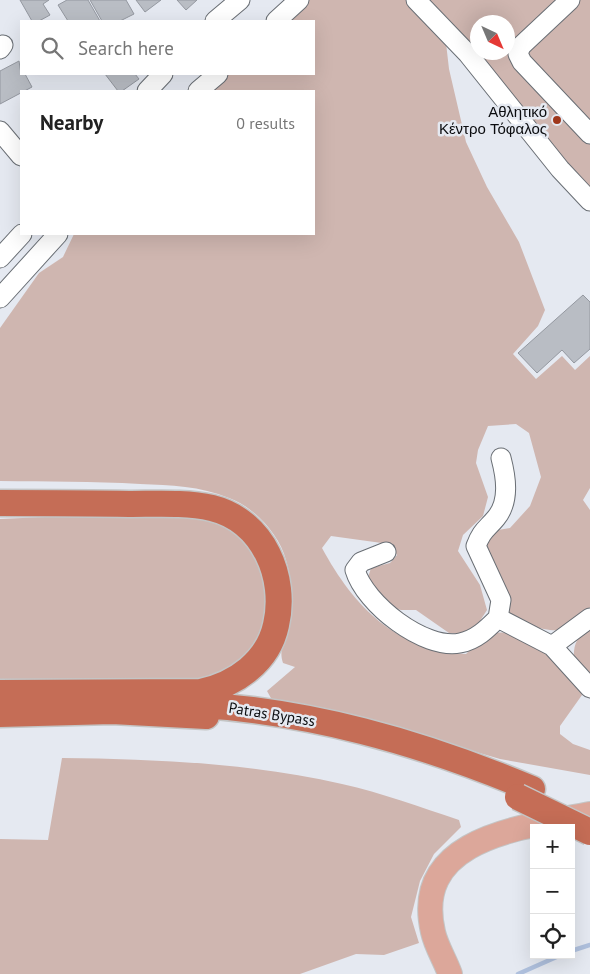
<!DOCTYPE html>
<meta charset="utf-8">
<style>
body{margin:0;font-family:"PT Sans",sans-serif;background:#f6f6f6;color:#222}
.controls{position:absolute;right:15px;bottom:15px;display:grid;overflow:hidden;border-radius:0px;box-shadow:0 5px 20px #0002}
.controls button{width:45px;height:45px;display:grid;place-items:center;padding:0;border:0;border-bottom:1px solid #e0e0e0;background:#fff;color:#222;font:25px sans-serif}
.compass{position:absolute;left:470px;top:15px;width:45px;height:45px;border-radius:50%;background:#fff;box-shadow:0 5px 20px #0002;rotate:136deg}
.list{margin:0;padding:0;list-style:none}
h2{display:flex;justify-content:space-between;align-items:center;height:65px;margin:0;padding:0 20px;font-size:21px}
h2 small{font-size:16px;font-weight:400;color:#767676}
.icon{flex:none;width:28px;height:28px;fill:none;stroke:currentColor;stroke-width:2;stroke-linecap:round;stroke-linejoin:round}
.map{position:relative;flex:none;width:590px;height:974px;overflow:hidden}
.search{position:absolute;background:#fff;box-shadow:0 5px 20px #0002;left:20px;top:20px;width:295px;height:55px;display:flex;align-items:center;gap:12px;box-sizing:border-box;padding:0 18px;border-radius:0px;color:#767676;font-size:19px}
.panel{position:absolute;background:#fff;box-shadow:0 5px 20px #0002;left:20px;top:90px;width:295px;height:145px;border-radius:0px}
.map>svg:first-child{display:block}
</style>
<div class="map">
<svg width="590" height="974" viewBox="0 0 590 974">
<rect width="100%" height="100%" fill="#e5e9f1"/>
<path fill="#cfb6b0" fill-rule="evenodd" d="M 305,0 L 406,0 L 446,43 L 449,69 L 466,142 L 487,187 L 519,242 L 545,310 L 538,326 L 513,354 L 536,379 L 562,356 L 575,370 L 590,356 L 590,488 L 583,500 L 590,510 L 590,607 C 585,615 569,628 559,630 C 547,632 513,622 506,611 C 498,597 488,560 486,544 L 498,530 L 510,528 L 530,506 L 541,477 L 529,433 L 516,424 L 488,426 L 478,450 L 476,463 L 488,497 L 483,516 L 463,535 L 458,551 L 480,585 L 487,610 L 478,624 L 461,634 L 449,633 L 416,610 L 401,610 L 381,605 L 365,587 L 371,568 L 390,563 L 397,555 L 389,544 L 331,536 L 322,548 C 354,607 396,650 466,654 C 474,646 484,635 495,633 C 521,627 576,671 582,695 L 560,726 L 560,734 L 573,744 L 590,750 L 590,775 L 500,759 L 357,717 L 272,700 L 267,691 L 295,667 L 283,663 C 278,649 286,638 289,624 C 294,602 292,581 286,560 C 279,534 254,507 229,498 C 200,486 171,485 140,484 C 93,481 47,482 0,481 L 0,328 L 39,273 L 63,257 L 74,234 L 314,234 L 314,91 L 206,91 L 224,74 L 314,74 L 314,21 L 282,21 Z
M 408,0 L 590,0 L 590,187 ZM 478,22 L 508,22 L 508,52 L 478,52 Z
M 135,513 L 203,516 L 230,526 L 259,556 L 269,614 L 250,656 L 208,681 L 0,682 L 0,519 Z
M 590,627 L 590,677 L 574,662 C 573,644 576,638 590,627 Z
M 62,758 C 156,759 250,763 342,784 C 382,793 420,807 459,820 L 461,827 L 434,854 L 420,881 L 411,917 L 419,943 L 384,955 L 356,954 L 300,974 L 0,974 L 0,839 L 48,840 Z"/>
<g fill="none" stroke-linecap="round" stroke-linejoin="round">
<path stroke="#afc0dd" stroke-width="4.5" d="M 571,951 L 590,945
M 518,974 L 561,955"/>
</g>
<path fill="#b9bdc4" stroke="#9498a0" d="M 20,0 L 49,0 L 43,4 L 50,15 L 39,21 L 32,21 Z
M 67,0 L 88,0 L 100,21 L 68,21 L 58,5 Z
M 90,0 L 126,0 L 134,14 L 120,21 L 102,21 Z
M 136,0 L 161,0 L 145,12 Z
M 177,0 L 197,0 L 186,10 Z
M 19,61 L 21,74 L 25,74 L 32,87 L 0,104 L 0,71 Z
M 105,74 L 135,74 L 139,79 L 122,91 L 118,91 Z
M 583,295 L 590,302 L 590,349 L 574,363 L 562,350 L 537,373 L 518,353 Z"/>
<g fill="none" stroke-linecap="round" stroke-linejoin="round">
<g stroke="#696e74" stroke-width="21">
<path id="minor" d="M 416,0 L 468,54 L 560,169 L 590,201
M 570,0 L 521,46 L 518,54 L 522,62 L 590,134
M 215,21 L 240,0
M 276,21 L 299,0
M 0,49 L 3,45
M 147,91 L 163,74
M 198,91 L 218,74
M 0,131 L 21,156
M 0,258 L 22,234
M 0,298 L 58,234
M 501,458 C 506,477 510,501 496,518 C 486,530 482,530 476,546 L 501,600 L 498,618 L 552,646 L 590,618
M 386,552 L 361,562 L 355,570 C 365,604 424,650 460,643 C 476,640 487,629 498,618
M 552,646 L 590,688"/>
</g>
<g stroke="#c4c5c5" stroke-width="26">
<path id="major" d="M 450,974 C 445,960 436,946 433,932 C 411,836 526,827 590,814"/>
</g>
<g stroke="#c4c5c5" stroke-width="29">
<path id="highway" d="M 0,503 C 43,503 86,503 129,504 C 156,504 186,502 212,508 C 264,521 287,578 276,625 C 268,662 236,684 201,692 L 0,693
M 185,704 C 308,710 420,742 532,789
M 0,714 L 112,711 L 206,716"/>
</g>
<use href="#minor" stroke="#fff" stroke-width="19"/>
<use href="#major" stroke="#dca79a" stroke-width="24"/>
<use href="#highway" stroke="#c56d56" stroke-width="26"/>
<g stroke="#c4c5c5" stroke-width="29" stroke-linecap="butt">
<path id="highway-bridge" d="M 518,797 L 590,832"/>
</g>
<use href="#highway-bridge" stroke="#c56d56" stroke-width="26"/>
</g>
<circle fill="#9f371b" stroke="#e5e9f1" stroke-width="2" cx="557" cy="120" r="5"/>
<g text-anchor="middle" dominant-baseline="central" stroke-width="5" stroke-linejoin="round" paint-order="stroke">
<g font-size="15" fill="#0b0c0f" stroke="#e5e9f1" text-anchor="end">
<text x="547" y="111">Αθλητικό<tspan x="547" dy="17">Κέντρο Τόφαλος</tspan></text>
</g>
<g font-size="15" fill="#0b0c0f" stroke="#e5e9f1">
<text transform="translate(272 714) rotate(9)">Patras Bypass</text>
</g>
</g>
</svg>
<div class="controls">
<button>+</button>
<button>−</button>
<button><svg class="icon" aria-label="locate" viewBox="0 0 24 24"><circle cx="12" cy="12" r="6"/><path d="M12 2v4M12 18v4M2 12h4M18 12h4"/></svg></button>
</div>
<svg class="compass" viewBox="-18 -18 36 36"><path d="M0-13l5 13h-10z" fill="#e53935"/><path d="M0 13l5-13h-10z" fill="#767676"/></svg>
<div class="search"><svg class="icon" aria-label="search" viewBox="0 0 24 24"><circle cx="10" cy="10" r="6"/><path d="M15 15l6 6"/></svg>Search here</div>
<section class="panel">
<h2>Nearby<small>0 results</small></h2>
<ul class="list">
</ul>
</section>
</div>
